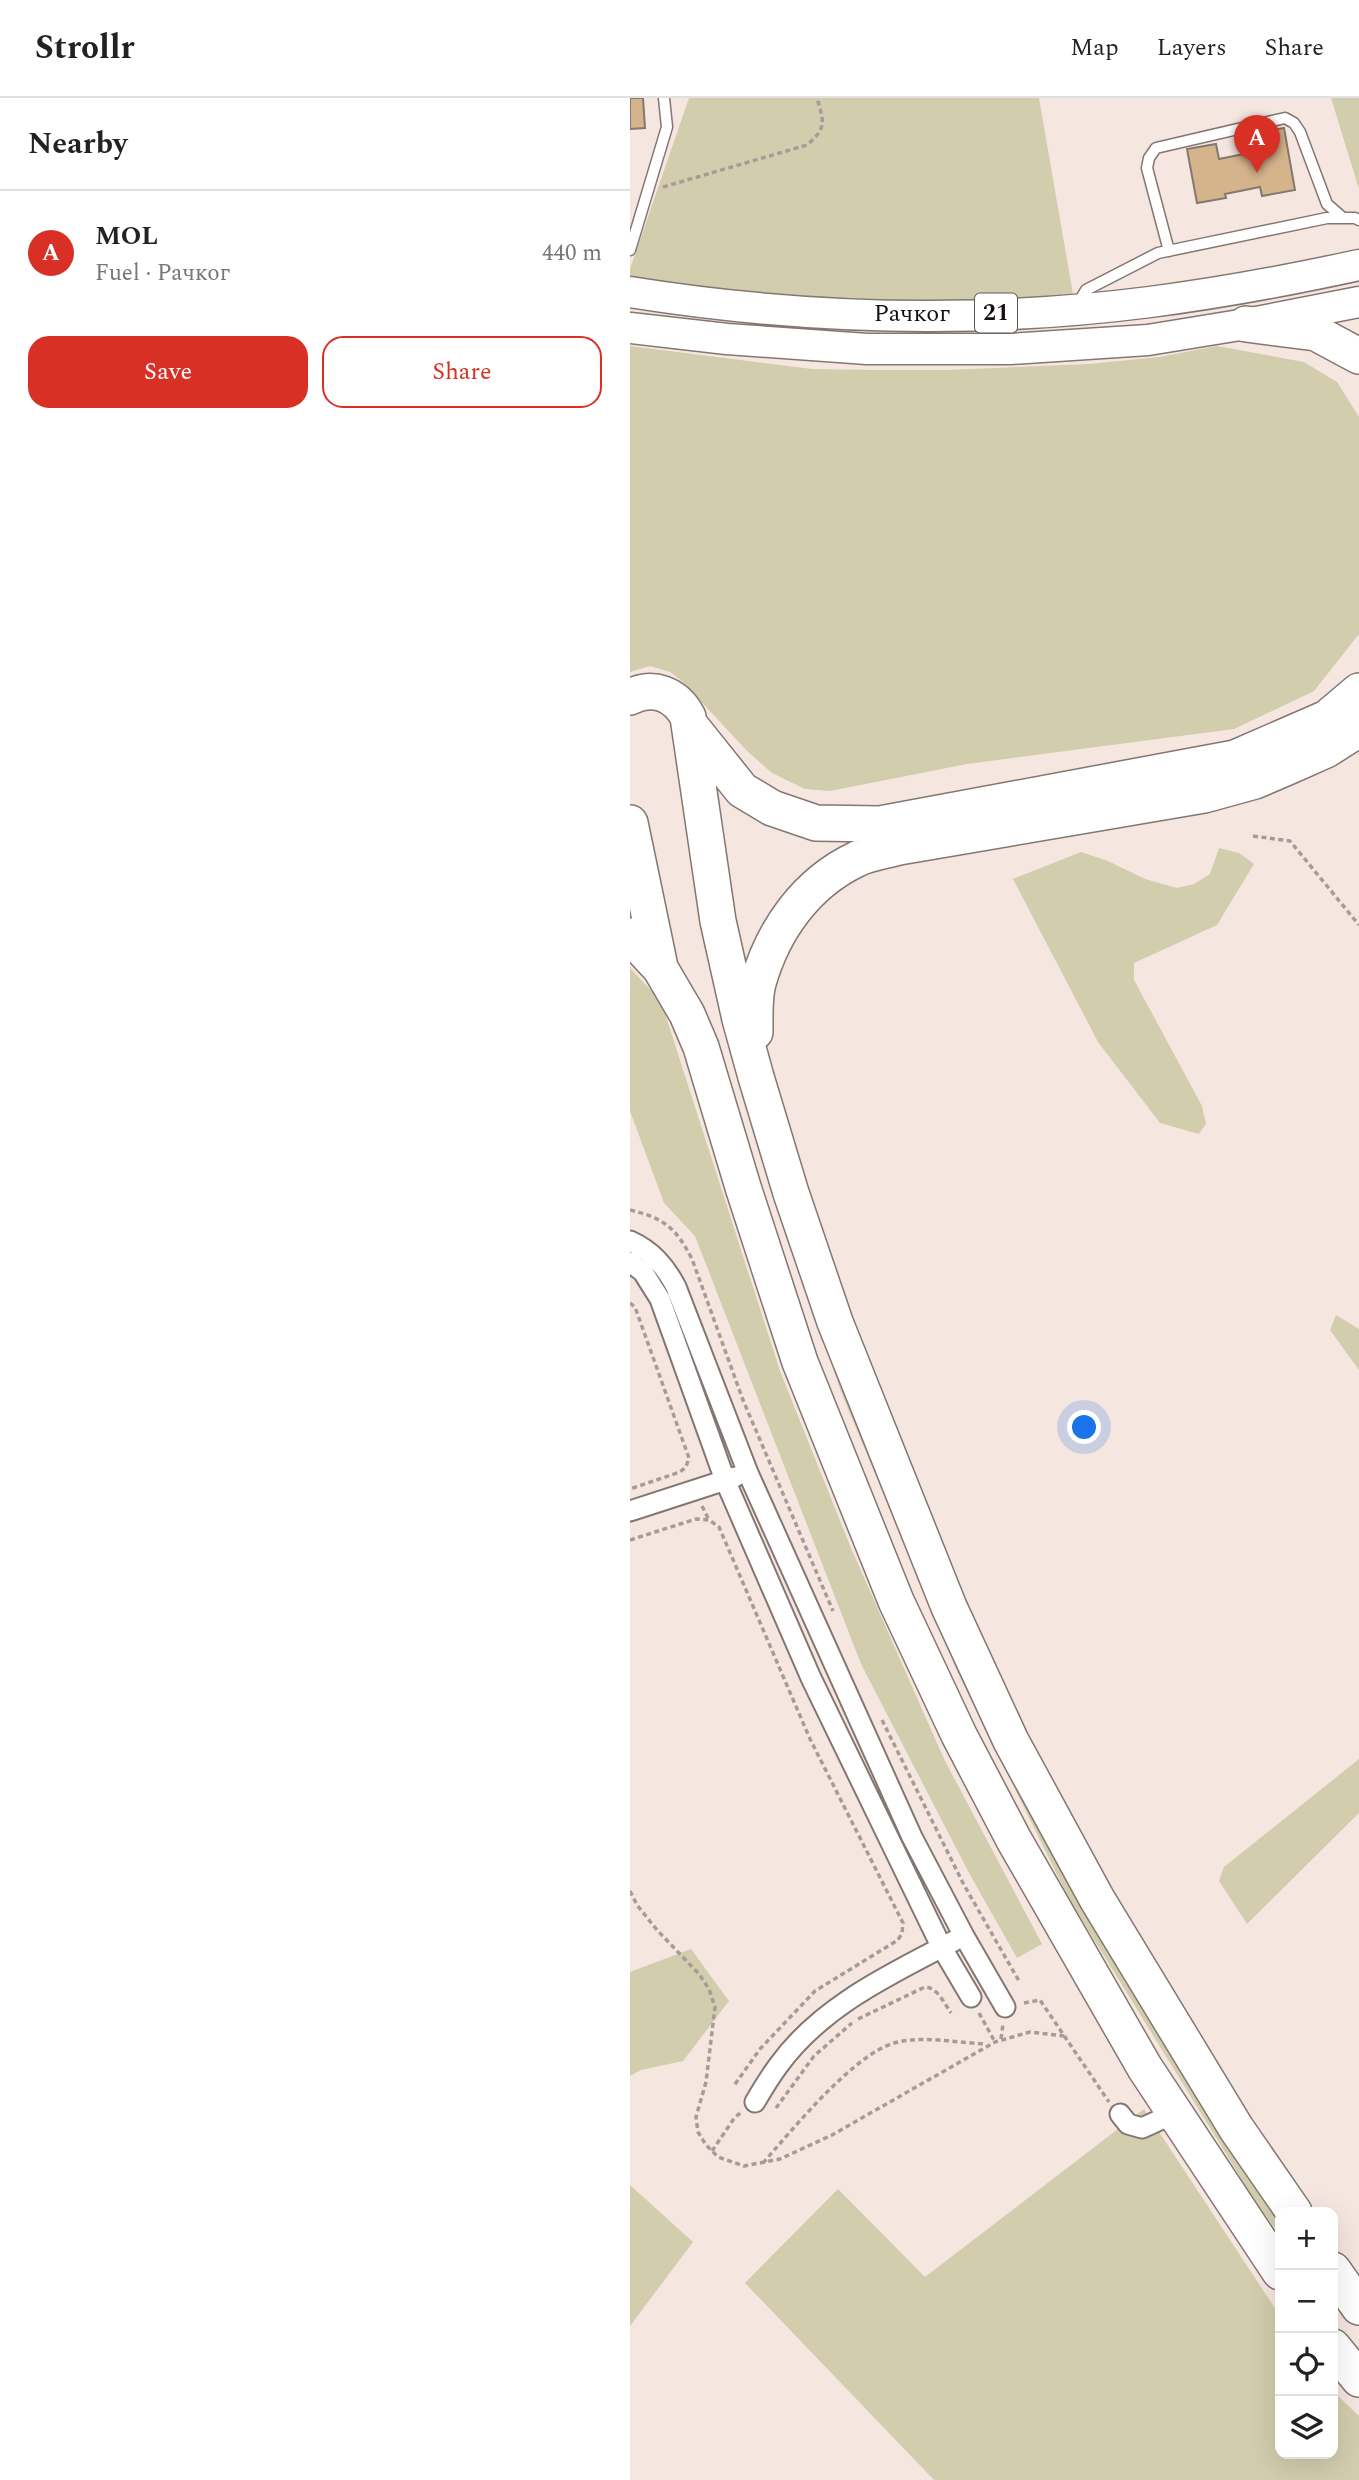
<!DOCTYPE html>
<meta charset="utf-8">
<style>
body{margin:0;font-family:Spectral,serif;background:#f2f2f2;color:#222}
.controls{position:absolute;right:21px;bottom:21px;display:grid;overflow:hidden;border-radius:14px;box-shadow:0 7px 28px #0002}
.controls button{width:63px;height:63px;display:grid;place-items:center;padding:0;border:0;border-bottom:2px solid #e0e0e0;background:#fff;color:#222;font:35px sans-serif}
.you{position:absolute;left:455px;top:1330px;width:24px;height:24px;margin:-18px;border:5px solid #fff;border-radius:50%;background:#1a73e8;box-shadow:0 0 0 10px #1a73e833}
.badge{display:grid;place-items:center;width:46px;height:46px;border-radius:50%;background:#d93025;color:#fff;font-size:23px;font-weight:700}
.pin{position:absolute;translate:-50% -58px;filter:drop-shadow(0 2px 4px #0008)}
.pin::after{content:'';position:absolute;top:37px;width:24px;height:21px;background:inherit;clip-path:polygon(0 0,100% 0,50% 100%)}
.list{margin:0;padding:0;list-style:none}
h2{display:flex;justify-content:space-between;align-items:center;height:91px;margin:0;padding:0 28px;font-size:30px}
h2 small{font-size:23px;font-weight:400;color:#767676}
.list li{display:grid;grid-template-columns:46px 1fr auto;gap:21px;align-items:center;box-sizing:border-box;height:126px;padding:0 28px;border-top:2px solid #e0e0e0}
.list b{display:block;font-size:26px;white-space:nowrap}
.list p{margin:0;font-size:23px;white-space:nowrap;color:#767676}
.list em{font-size:23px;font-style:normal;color:#767676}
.actions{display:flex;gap:14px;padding:21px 28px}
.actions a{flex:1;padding:16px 0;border:2px solid #d93025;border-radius:21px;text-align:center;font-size:24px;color:#d93025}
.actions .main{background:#d93025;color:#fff}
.icon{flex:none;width:38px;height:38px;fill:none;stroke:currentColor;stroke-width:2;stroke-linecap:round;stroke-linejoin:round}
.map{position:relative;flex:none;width:729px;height:2382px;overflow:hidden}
header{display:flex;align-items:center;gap:42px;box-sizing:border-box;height:98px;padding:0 35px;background:#fff;border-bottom:2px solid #e0e0e0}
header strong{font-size:33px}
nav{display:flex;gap:38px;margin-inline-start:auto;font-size:24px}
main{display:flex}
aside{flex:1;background:#fff}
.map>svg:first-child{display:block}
</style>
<header>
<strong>Strollr</strong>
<nav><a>Map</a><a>Layers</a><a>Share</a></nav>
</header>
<main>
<aside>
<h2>Nearby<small></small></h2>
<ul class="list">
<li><span class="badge">A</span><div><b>MOL</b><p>Fuel · Рачког</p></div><em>440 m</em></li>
</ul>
<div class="actions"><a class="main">Save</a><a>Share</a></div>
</aside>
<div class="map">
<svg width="729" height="2382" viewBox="0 0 729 2382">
<rect width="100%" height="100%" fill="#f6e6e0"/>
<path fill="#d2cdad" d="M 59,0 L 409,0 L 444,202 L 312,220 L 0,189 L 0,171 Z
M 701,0 L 729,0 L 729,91 Z
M 0,248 L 182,271 L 245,272 L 318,272 L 459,266 L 529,259 L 587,248 L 674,264 L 707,284 L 729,319 L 729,536 L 684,593 L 604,631 L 337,666 L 200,693 L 175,691 L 142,675 L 117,653 L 53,584 L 40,574 L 20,568 L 0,574 Z
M 589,750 L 609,755 L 624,766 L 587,827 L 504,865 L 504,882 L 572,1008 L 576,1026 L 569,1036 L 530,1025 L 468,944 L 383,781 L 451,754 L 478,763 L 515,781 L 547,790 L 564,786 L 580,776 Z
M 73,843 L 82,843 L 335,1570 L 650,2121 L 650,2138 L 622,2098 L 439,1801 L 327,1573 L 211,1294 L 117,1011 Z
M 0,870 L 31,903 L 150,1273 L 221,1450 L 314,1661 L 412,1846 L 387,1860 L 339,1775 L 231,1566 L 65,1138 L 34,1105 L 0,1013 Z
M 706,1217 L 729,1231 L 729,1272 L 700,1232 Z
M 729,1661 L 729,1715 L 617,1826 L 589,1783 L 594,1769 Z
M 61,1851 L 99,1903 L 53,1963 L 11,1972 L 0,1978 L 0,1874 Z
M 514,2011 L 650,2218 L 650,2356 L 703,2356 L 703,2293 L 729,2318 L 729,2382 L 304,2382 L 115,2185 L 208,2091 L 295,2179 Z
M 0,2087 L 63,2144 L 0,2228 Z"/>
<path fill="#d5b38b" stroke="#82796f" stroke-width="2" d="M 0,0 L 13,0 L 15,30 L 0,31 Z
M 654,30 L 665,92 L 632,98 L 630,89 L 595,96 L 596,100 L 567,105 L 557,51 L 586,46 L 589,61 L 624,54 L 620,36 Z"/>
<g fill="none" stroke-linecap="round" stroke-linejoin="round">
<g stroke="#847671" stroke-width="13">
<path id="lane" d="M 0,152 L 37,29 L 34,0
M 539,153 L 517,70 L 519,60 L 526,50 L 655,20 L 664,25 L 670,34 L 697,106 L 713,120
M 447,207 L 456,192 L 528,155 L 697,120 L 725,120 L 729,122"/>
</g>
<g stroke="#847671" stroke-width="23">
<path id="street" d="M 0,1143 C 22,1153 35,1168 46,1189 L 118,1375 L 282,1739 L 334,1838 L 375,1909
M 0,1164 L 13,1174 L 30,1201 L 95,1382 L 181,1580 L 312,1850 L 341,1899
M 0,1413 L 105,1379
M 125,2004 C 132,1992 140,1979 148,1968 C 191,1908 261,1876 324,1843
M 490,2016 L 498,2026 L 512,2030 L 545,2015"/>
</g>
<g stroke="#847671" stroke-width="33">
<path id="primary" d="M 0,194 C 170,221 348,226 520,204 C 590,195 660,182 729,167
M 0,230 L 97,241 L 237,251 L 380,251 L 518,242 L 616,226 L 729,204"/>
</g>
<g stroke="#847671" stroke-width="38">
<path id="highway" d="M 616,226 L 686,235 L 729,258
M 0,599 C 23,587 46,596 58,619 L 88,823 L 110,921 L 126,979 L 161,1095 L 205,1224 L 319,1509 L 381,1643 L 467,1801 L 606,2030 L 664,2114
M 60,627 L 112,692 L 142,710 L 186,725 L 250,726 L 605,660 L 697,620 L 729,593
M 0,725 L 30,869
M 0,838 L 30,870 L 57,916 L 71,949 L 113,1089 L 170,1264 L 266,1503 L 329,1637 L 384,1742 L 515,1970 L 650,2174
M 125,934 C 125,918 124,900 128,885 C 143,832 176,785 227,761 C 239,755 255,753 269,749 L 574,697 L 625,683 L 660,668 L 696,652 L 729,631
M 703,2172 L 729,2209
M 703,2249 L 729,2281"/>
</g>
<path stroke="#a89b97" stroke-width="3.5" stroke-dasharray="5 3.5" stroke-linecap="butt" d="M 33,89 L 177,47 C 197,30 194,24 187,0
M 623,738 L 660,743 L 729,827
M 0,1112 C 34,1120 46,1130 62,1161 L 113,1302 L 203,1513
M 0,1205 L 5,1209 L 59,1360 L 56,1369 L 50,1374 L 0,1391
M 72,1408 L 79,1422
M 0,1442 L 66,1421 L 79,1422 L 89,1429 L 180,1641 L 273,1825 L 272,1835 L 268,1842 L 185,1893 L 130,1951 L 103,1989
M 252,1622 L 334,1787 L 389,1883
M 0,1793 L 7,1807 L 27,1832 L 69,1876 L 79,1891 L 85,1909 L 76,1984 L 66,2019 L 68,2034 L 76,2047 L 88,2059 L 114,2068 L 150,2061 L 202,2037 L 365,1944 L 400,1934 L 434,1938
M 394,1905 L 410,1902 L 479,2004
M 349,1915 L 365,1944
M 228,1921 L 295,1889 C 308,1890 314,1905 321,1915
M 371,1941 L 373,1926
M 146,2010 L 184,1958 L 222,1925
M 82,2053 L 105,2019 L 112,2014
M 133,2065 C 162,2032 223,1957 264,1945 C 293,1937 327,1945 356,1946"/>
<use href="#lane" stroke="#fff" stroke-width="10"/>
<use href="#street" stroke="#fff" stroke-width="19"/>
<use href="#primary" stroke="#fff" stroke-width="30"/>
<use href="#highway" stroke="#fff" stroke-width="35"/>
</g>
<g text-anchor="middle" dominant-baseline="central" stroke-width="7" stroke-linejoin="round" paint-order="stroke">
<rect fill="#fff" stroke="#5b5856" stroke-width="2" x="345" y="195.5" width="42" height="39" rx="5"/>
<g font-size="23" font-weight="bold" fill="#15100e">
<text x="366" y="215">21</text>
</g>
<g font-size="24" fill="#15100e" stroke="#fff">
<text x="282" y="216">Рачког</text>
</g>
</g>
</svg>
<div class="controls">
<button>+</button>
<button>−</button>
<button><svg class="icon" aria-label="locate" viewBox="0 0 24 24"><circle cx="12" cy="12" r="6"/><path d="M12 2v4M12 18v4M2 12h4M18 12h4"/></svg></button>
<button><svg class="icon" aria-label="layers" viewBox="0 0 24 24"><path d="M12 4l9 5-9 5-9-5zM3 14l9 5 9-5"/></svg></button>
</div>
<div class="you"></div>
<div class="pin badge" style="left:627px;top:75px">A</div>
</div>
</main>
